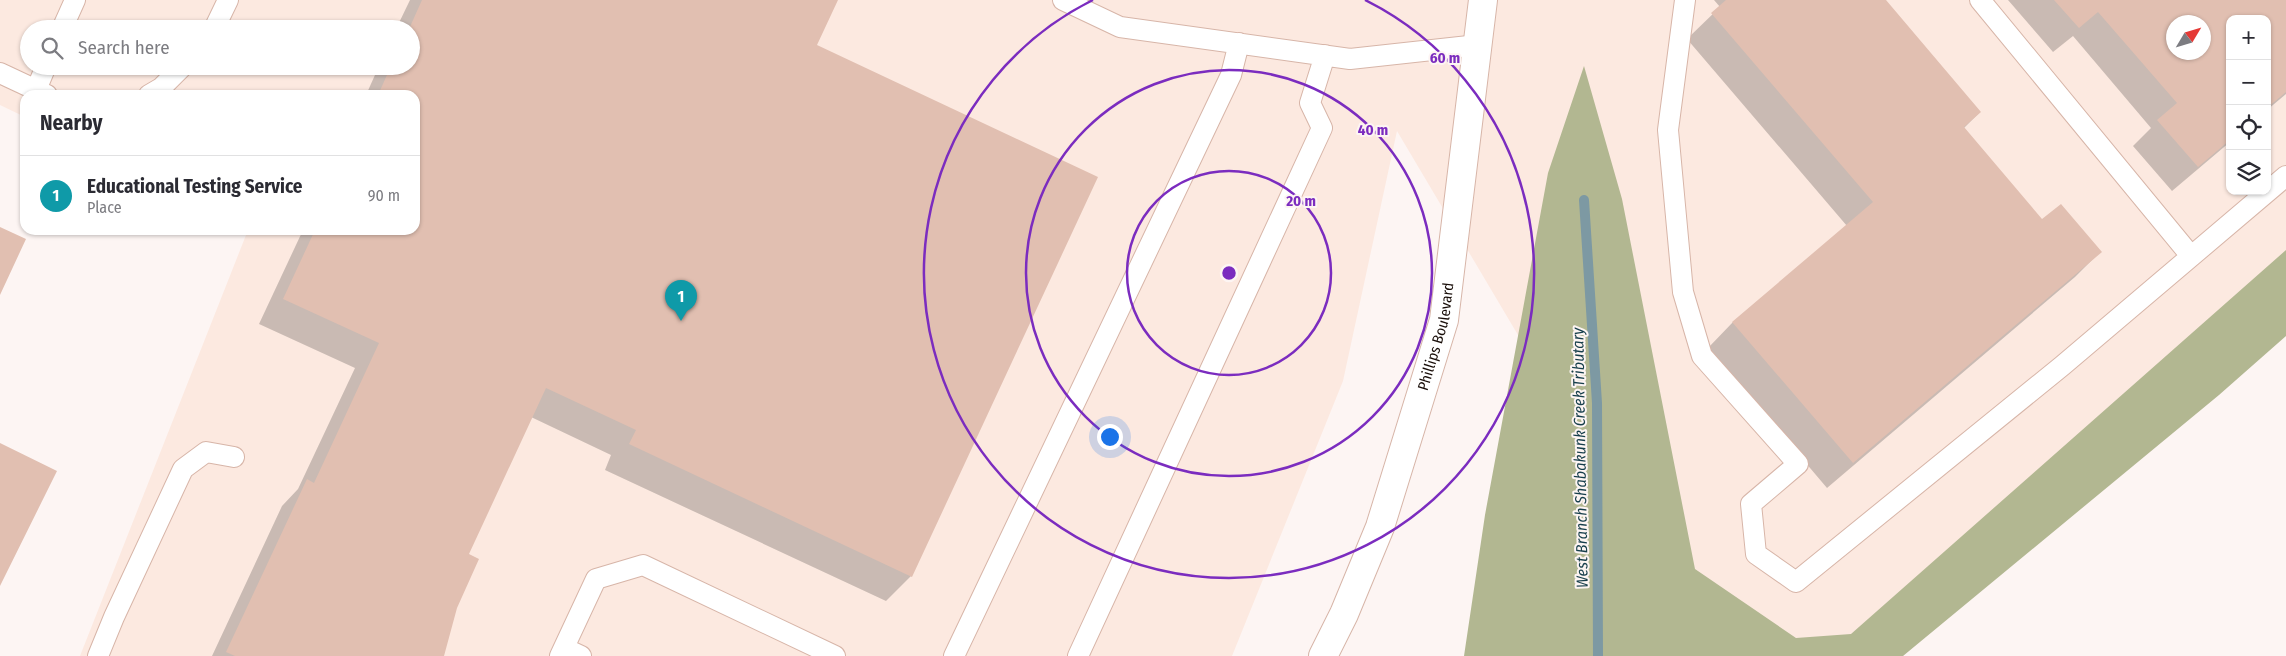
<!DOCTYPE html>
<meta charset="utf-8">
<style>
body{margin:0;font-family:"Fira Sans Condensed",sans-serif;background:#f7f7f7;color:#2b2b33}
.controls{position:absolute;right:15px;top:15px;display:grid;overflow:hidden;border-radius:10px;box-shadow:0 1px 4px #0004}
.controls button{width:45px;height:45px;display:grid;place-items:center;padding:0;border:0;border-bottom:1px solid #e1e1e2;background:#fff;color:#2b2b33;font:25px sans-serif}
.compass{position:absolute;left:2166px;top:15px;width:45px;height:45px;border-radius:50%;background:#fff;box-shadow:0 1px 4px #0004;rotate:52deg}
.you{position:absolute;left:1109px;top:436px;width:18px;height:18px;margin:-12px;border:4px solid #fff;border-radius:50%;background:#1a73e8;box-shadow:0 0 0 8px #1a73e833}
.badge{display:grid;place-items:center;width:32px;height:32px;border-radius:50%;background:#db2777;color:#fff;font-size:16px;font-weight:700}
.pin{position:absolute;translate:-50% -41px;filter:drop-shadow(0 1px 2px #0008)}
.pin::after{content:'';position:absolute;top:26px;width:18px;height:15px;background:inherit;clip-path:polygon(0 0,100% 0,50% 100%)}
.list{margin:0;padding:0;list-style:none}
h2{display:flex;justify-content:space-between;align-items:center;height:65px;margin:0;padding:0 20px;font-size:21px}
h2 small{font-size:16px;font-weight:400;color:#7c7c81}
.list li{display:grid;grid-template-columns:32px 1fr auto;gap:15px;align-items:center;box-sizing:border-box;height:80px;padding:0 20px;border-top:1px solid #e1e1e2}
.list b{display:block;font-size:19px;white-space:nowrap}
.list p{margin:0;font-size:16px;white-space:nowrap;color:#7c7c81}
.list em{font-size:16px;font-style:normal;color:#7c7c81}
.icon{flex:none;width:28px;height:28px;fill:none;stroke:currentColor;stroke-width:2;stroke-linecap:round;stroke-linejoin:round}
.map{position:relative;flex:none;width:2286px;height:656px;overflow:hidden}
.search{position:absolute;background:#fff;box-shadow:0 1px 4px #0004;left:20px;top:20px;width:400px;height:55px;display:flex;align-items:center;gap:12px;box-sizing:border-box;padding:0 18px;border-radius:28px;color:#7c7c81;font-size:19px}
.panel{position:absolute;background:#fff;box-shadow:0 1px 4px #0004;left:20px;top:90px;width:400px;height:145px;border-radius:15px}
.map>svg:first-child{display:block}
</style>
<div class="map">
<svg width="2286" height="656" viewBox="0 0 2286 656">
<rect width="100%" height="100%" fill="#fdf5f3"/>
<path fill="#fce9e0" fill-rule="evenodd" d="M 0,0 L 2286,0 L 2286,261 L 1842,656 L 1677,603 L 1397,131 L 1343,381 L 1232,656 L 80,656 L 248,230 L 415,230 L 415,95 L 25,95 L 25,117 L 0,105 ZM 2230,19 L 2267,19 L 2267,191 L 2230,191 ZM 2174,22 L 2204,22 L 2204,52 L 2174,52 ZM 29,29 L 411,29 L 411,66 L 29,66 Z"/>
<path fill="#b2b791" d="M 1584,66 L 1622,199 L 1695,569 L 1796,638 L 1851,634 L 2286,250 L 2286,336 L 2219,395 L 1903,656 L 1464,656 L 1485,515 L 1548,173 Z"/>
<path fill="#0003" fill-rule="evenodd" d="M 410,0 L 837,0 L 816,45 L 911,576 L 886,601 L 605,470 L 611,455 L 531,417 L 467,555 L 442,656 L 212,656 L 282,506 L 298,489 L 355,368 L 259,324 L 303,230 L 415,230 L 415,95 L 366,95 L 379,66 L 411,66 L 411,29 L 396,29 Z
M 1714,0 L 1884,0 L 1980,112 L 1964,128 L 2042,221 L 2100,252 L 2075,277 L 1827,488 L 1708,348 L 1733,322 L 1847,226 L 1687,39 L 1720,7 Z
M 2008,0 L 2286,0 L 2286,94 L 2267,110 L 2267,19 L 2230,19 L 2230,142 L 2172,191 L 2133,146 L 2151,128 L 2073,36 L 2053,52 ZM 2174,22 L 2204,22 L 2204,52 L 2174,52 Z"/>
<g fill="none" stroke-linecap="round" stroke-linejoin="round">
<path stroke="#7d99a3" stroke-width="10" d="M 1584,200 L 1597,403 L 1598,656"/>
</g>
<path fill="#e1bfb1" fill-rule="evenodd" d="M 422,0 L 838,0 L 817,45 L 1098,177 L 912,577 L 629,444 L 636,430 L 546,388 L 469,554 L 479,559 L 457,608 L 444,656 L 235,656 L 226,652 L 307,479 L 314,483 L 379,343 L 283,299 L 315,230 L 415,230 L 415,95 L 378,95 L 391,66 L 411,66 L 411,29 L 409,29 Z
M 1726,0 L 1886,0 L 1981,112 L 1964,127 L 2042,219 L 2061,204 L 2102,252 L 1853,463 L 1732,322 L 1873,202 L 1711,13 Z
M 2054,0 L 2286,0 L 2286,92 L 2267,108 L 2267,19 L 2230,19 L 2230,140 L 2198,167 L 2157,120 L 2177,103 L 2098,12 L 2079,28 ZM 2174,22 L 2204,22 L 2204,52 L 2174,52 Z
M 0,227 L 26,239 L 0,295 Z
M 0,443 L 57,471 L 0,586 Z"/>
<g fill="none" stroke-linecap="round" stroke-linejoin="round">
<g stroke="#d7b5a8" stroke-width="22">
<path id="lane" d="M 1063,0 L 1120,27 L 1350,59 L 1478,45
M 1685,0 L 1668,130 L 1683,292 L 1702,356 L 1798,464 L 1751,504 L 1756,554 L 1796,582 L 2062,366 L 2286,176
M 1980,0 L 2191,256
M 62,29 L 75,0
M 214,29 L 228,0
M 0,73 L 47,95
M 36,90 L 46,66
M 149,95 L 161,88 L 183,66
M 564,648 L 581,656
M 98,656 L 114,617 L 183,469 L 206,452 L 234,457
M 560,656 L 596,579 L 643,565 L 835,656
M 954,656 L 1231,75 L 1239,43
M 1078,656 L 1322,128 L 1310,103 L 1325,55"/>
</g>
<g stroke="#d7b5a8" stroke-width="30">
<g id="street">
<path id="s1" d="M 1323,656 L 1344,614 L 1380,527 L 1444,320 L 1483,0"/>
</g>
</g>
<use href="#lane" stroke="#fff" stroke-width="20"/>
<use href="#street" stroke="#fff" stroke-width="28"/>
</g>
<g fill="none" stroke="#7b2cbf" stroke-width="2.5">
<circle cx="1229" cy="273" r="102"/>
<circle cx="1229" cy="273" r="203"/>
<path d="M1365 0A305 305 0 1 1 1093 0"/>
</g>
<g text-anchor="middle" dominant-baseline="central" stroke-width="4" stroke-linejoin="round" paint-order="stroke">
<g font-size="15" fill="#180d08" stroke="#fdf5f3">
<text stroke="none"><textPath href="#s1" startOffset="340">Phillips Boulevard</textPath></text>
</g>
<g font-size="16" font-style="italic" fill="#163e4b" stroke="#fdf5f3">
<text transform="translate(1580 458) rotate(-91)">West Branch Shabakunk Creek Tributary</text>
</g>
</g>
<circle cx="1229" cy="273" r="8" fill="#7b2cbf" stroke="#fdf5f3" stroke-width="2.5"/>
<g font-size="15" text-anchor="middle" font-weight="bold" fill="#7b2cbf" stroke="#fdf5f3" stroke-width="4" stroke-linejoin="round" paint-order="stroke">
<text x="1445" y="63">60 m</text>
<text x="1373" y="135">40 m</text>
<text x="1301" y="206">20 m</text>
</g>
</svg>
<div class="controls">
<button>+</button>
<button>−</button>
<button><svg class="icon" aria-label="locate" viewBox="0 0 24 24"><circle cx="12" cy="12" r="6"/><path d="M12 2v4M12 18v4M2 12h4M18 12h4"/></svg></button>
<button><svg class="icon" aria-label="layers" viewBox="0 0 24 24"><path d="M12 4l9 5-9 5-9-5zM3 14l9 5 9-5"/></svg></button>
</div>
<svg class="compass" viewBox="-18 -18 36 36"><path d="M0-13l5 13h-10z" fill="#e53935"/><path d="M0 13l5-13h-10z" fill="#7c7c81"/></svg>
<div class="you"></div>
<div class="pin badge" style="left:681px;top:321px;background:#0f9aa8">1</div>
<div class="search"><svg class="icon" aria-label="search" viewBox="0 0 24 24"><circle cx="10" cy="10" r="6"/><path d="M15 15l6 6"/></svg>Search here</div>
<section class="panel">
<h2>Nearby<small></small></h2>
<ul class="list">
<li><span class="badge" style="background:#0f9aa8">1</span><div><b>Educational Testing Service</b><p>Place</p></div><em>90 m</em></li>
</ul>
</section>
</div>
